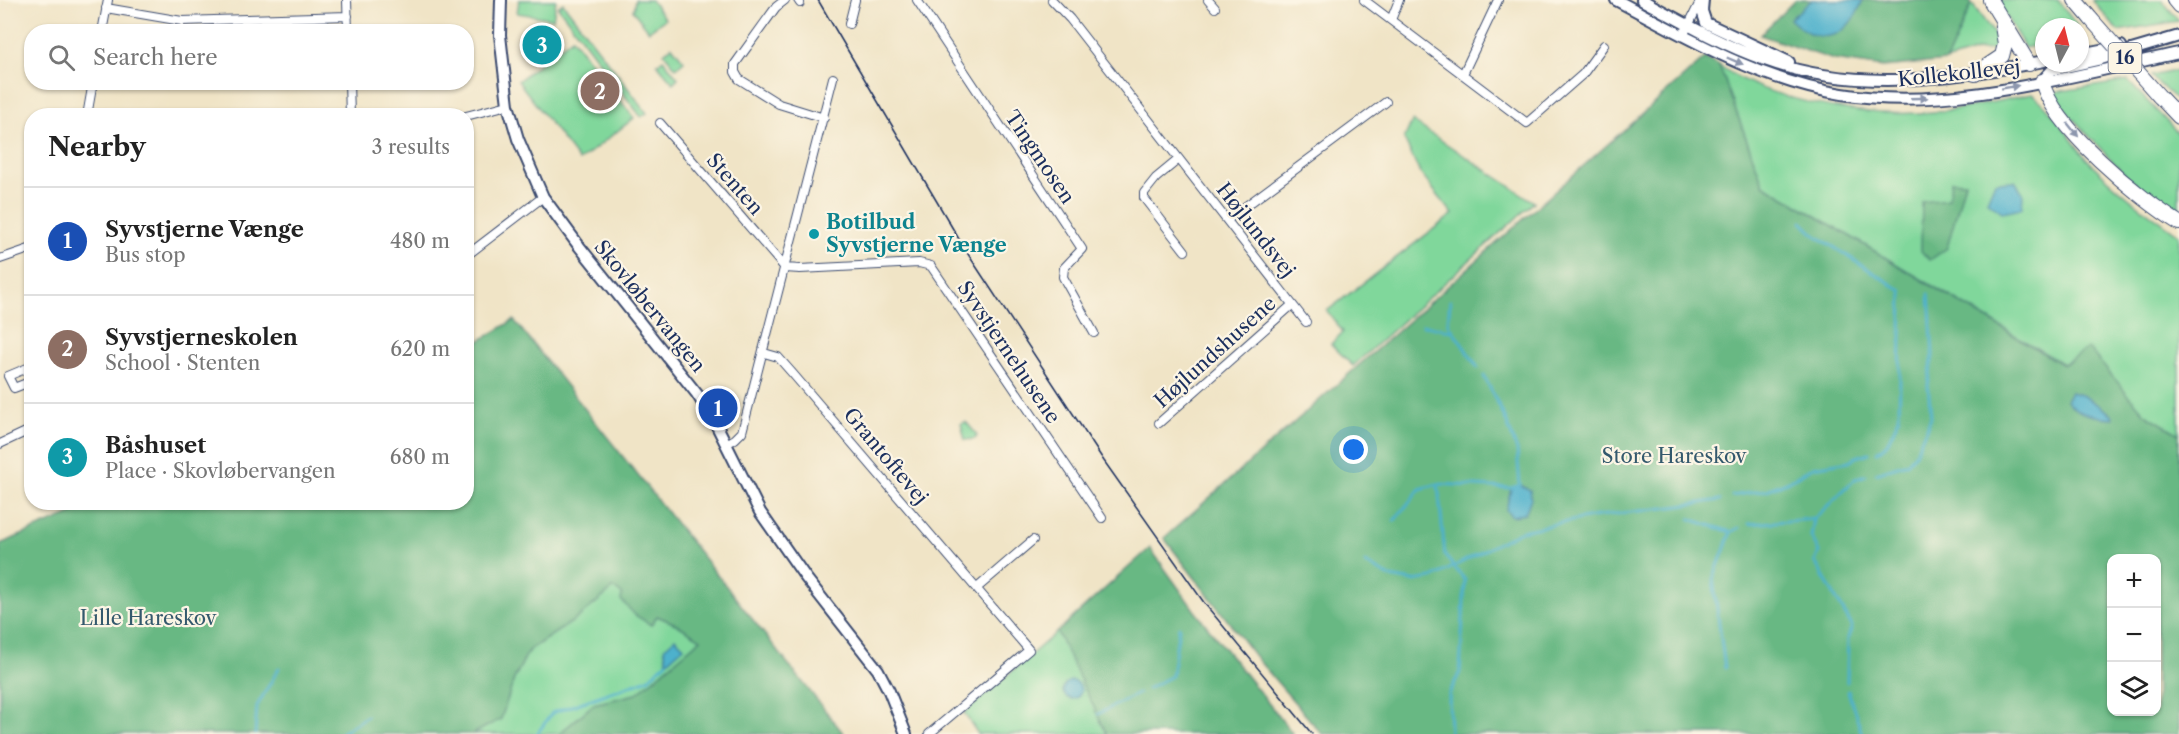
<!DOCTYPE html>
<meta charset="utf-8">
<style>
body{margin:0;font-family:"Libre Caslon Text",serif;background:#f2f2f2;color:#222}
.controls{position:absolute;right:18px;bottom:18px;display:grid;overflow:hidden;border-radius:12px;box-shadow:0 2px 4px #0004}
.controls button{width:54px;height:54px;display:grid;place-items:center;padding:0;border:0;border-bottom:2px solid #e0e0e0;background:#fff;color:#222;font:30px sans-serif}
.compass{position:absolute;left:2035px;top:18px;width:54px;height:54px;border-radius:50%;background:#fff;box-shadow:0 2px 4px #0004;rotate:7deg}
.you{position:absolute;left:1354px;top:450px;width:21px;height:21px;margin:-15px;border:4px solid #fff;border-radius:50%;background:#1a73e8;box-shadow:0 0 0 9px #1a73e833}
.badge{display:grid;place-items:center;width:39px;height:39px;border-radius:50%;background:#0b8043;color:#fff;font-size:20px;font-weight:700}
.pin{position:absolute;translate:-50% -50%;border:3px solid #fff;box-shadow:0 2px 6px #0006}
.list{margin:0;padding:0;list-style:none}
h2{display:flex;justify-content:space-between;align-items:center;height:78px;margin:0;padding:0 24px;font-size:26px}
h2 small{font-size:20px;font-weight:400;color:#767676}
.list li{display:grid;grid-template-columns:39px 1fr auto;gap:18px;align-items:center;box-sizing:border-box;height:108px;padding:0 24px;border-top:2px solid #e0e0e0}
.list b{display:block;font-size:22px;white-space:nowrap}
.list p{margin:0;font-size:20px;white-space:nowrap;color:#767676}
.list em{font-size:20px;font-style:normal;color:#767676}
.icon{flex:none;width:33px;height:33px;fill:none;stroke:currentColor;stroke-width:2;stroke-linecap:round;stroke-linejoin:round}
.map{position:relative;flex:none;width:2179px;height:734px;overflow:hidden}
.search{position:absolute;background:#fff;box-shadow:0 2px 4px #0004;left:24px;top:24px;width:450px;height:66px;display:flex;align-items:center;gap:15px;box-sizing:border-box;padding:0 21px;border-radius:24px;color:#767676;font-size:22px}
.panel{position:absolute;background:#fff;box-shadow:0 2px 4px #0004;left:24px;top:108px;width:450px;height:402px;border-radius:24px}
.map>svg:first-child{display:block}
</style>
<div class="map">
<svg width="2179" height="734" viewBox="0 0 2179 734">
<rect width="100%" height="100%" fill="#fcf5e5"/>
<filter id="ink" filterUnits="userSpaceOnUse"><feTurbulence type="fractalNoise" baseFrequency=".0167" numOctaves="2"/><feDisplacementMap in="SourceGraphic" scale="12" xChannelSelector="R" yChannelSelector="G"/><feConvolveMatrix kernelMatrix="1 2 1 2 8 2 1 2 1" color-interpolation-filters="sRGB"/></filter>
<filter id="wash" filterUnits="userSpaceOnUse"><feTurbulence type="fractalNoise" baseFrequency=".008" numOctaves="4" result="noise"/><feDisplacementMap in="SourceGraphic" scale="24" xChannelSelector="R" yChannelSelector="G"/><feGaussianBlur stdDeviation="1.35" result="paint"/><feColorMatrix in="noise" values="0 0 0 0 0 0 0 0 0 0 0 0 0 0 0 0 0 1.4 0 .05"/><feComposite in="paint" operator="in"/></filter>
<g filter="url(#wash)">
<rect width="100%" height="100%" fill="#f0e4c6"/>
<path fill="#80d79b" stroke="#4e837c" stroke-width="1.5" d="M 519,0 L 556,0 L 553,19 L 517,13 Z
M 635,0 L 651,0 L 665,19 L 649,31 L 633,11 Z
M 1996,0 L 2058,0 L 2078,27 L 2044,27 L 2044,44 L 2025,48 Z
M 2092,0 L 2162,0 L 2179,21 L 2118,31 Z
M 563,3 L 647,113 L 641,117 L 558,7 Z
M 1972,4 L 1998,39 L 2000,49 L 1979,50 L 1946,61 Z
M 572,38 L 634,118 L 579,161 L 518,81 Z
M 672,46 L 684,61 L 676,68 L 664,53 Z
M 663,59 L 678,78 L 673,83 L 657,64 Z
M 1719,65 C 1767,101 1859,116 1918,113 C 1956,112 1995,101 2032,94 C 2055,111 2068,137 2086,158 C 2114,188 2146,211 2179,235 L 2179,434 L 2145,414 L 2088,349 L 2063,364 L 1763,184 Z
M 2179,70 L 2179,103 L 2151,76 Z
M 2128,81 L 2179,134 L 2179,217 C 2133,189 2093,140 2057,101 L 2054,92 Z
M 1412,121 L 1534,202 L 1353,366 L 1331,344 L 1343,332 L 1327,311 L 1453,214 L 1420,173 L 1404,139 Z
M 965,422 L 967,423 L 977,435 L 975,439 L 965,440 L 961,424 Z
M 614,588 L 622,594 L 651,625 L 657,616 L 676,624 L 702,639 L 636,694 L 594,704 L 559,734 L 472,734 L 501,719 L 514,679 L 529,650 L 575,620 Z
M 1057,632 L 1107,734 L 978,734 L 964,713 Z"/>
<path fill="#68b883" stroke="#427470" stroke-width="1.5" fill-rule="evenodd" d="M 1795,0 L 1970,0 L 1972,4 L 1946,61 L 1883,67 L 1834,60 L 1760,35 Z
M 1705,58 L 1719,65 L 1763,184 L 2063,365 L 2088,348 L 2145,414 L 2179,434 L 2179,734 L 1322,734 L 1258,660 L 1164,538 ZM 2112,558 L 2156,558 L 2156,712 L 2112,712 Z
M 1951,181 L 1965,182 L 1947,248 L 1930,260 L 1921,251 L 1922,202 L 1949,199 Z
M 514,320 L 844,734 L 559,734 L 594,704 L 636,694 L 701,639 L 676,624 L 657,616 L 651,625 L 635,615 L 621,600 L 622,594 L 614,588 L 575,620 L 529,650 L 514,679 L 501,719 L 472,734 L 0,734 L 0,544 L 97,503 L 466,502 L 467,348 Z
M 1150,548 L 1195,611 L 1293,734 L 1107,734 L 1057,632 Z"/>
<path fill="#4db1cc" stroke="#347095" stroke-width="1.5" d="M 1812,0 L 1863,0 C 1848,37 1822,50 1790,19 Z
M 2015,181 L 2023,193 L 2022,208 L 2002,212 L 1987,201 L 1995,182 Z
M 2071,392 L 2084,396 L 2112,414 L 2113,418 C 2096,417 2077,415 2066,400 Z
M 1520,485 L 1530,490 L 1531,498 L 1525,514 L 1512,516 L 1506,510 L 1511,488 Z
M 675,638 L 684,647 L 667,662 L 664,648 Z
M1063 690a9 9 0 1 1 18 0a9 9 0 1 1-18 0Z"/>
<g fill="none" stroke-linecap="round" stroke-linejoin="round">
<path stroke="#4db1cc" stroke-width="3" d="M 1802,222 L 1815,235 L 1902,291 L 1899,418 L 1887,444 L 1877,452
M 1450,301 L 1448,323 L 1478,368
M 1422,325 L 1452,331
M 1876,473 L 1907,463 L 1915,454 L 1931,417 L 1928,385 L 1933,355 L 1929,294
M 1732,496 L 1767,490 L 1789,481 L 1813,467 L 1849,461 L 1856,457 L 1869,453
M 1690,519 L 1731,532
M 1814,519 L 1811,536 L 1819,552 L 1815,562 L 1852,626 L 1848,638 L 1847,682
M 1394,521 L 1420,489 L 1438,484
M 1749,524 L 1814,519 L 1855,479 L 1866,475
M 1365,563 L 1390,577 L 1413,581 L 1432,578 L 1521,531 L 1591,517 L 1680,506 L 1720,500
M 1725,668 L 1713,579 L 1731,532 L 1739,528
M 1147,689 L 1172,676 L 1179,627
M 1848,691 L 1862,734
M 1098,714 L 1139,693
M 255,734 L 257,706 L 279,668
M 340,734 L 367,716
M 537,734 L 552,713 L 648,679 L 667,662
M 1450,734 L 1449,694 L 1460,672 L 1465,580 L 1445,556 L 1438,484 L 1511,488 L 1520,485 L 1517,450 L 1506,420 L 1484,376"/>
</g>
</g>
<g filter="url(#ink)">
<g fill="none" stroke-linecap="round" stroke-linejoin="round">
<g stroke="#3b4a6e" stroke-width="10">
<path id="street" d="M 347,0 L 348,32
M 785,0 L 776,7 L 735,64 L 735,72 L 739,79 L 779,104 L 824,118
M 798,0 L 800,3
M 917,0 L 1082,249 L 1064,268 L 1063,277 L 1094,333
M 1052,0 L 1070,19 L 1306,322
M 1208,0 L 1215,8
M 1364,0 L 1527,123 L 1583,74 L 1604,45
M 106,8 L 182,21 L 348,16
M 1391,20 L 1399,0
M 849,24 L 855,0
M 102,32 L 108,0
M 1683,36 L 1701,0
M 1463,74 L 1498,0
M 349,82 L 350,116
M 87,116 L 93,82
M 466,116 L 508,105
M 660,123 L 785,268 L 800,269 L 919,263 L 931,266 L 1102,518
M 1179,159 L 1156,178 L 1144,193 L 1144,198 L 1185,251
M 1227,220 L 1386,102
M 466,256 L 543,197
M 0,259 L 32,248
M 764,353 L 778,357 L 793,374 L 1029,650 L 929,734
M 32,366 L 8,376 L 14,388 L 32,381
M 1159,423 L 1292,305
M 0,444 L 32,429
M 726,444 L 735,439 L 742,432 L 833,78
M 977,588 L 1033,540"/>
</g>
<g stroke="#3b4a6e" stroke-width="14">
<path id="secondary" d="M 501,0 L 500,35 L 508,105 L 518,139 L 543,197 L 579,246 L 697,394 L 715,422 L 760,512 L 806,578 L 878,670 L 889,691 L 906,734
M 1616,0 C 1688,38 1760,81 1842,94 C 1950,112 2073,75 2179,53
M 1642,0 C 1682,22 1722,45 1765,60 C 1855,93 1952,79 2044,61
M 1703,0 L 1702,11 L 1706,23 L 1789,62
M 2080,54 L 2121,46
M 2042,81 L 2052,70 L 2101,59 L 2179,36"/>
</g>
<g stroke="#3b4a6e" stroke-width="16">
<path id="highway" d="M 1990,0 L 2029,64
M 2075,0 L 2091,19
M 2174,0 L 2179,6
M 1975,74 L 2002,56 L 2005,44 L 2002,26
M 2042,81 C 2053,128 2139,198 2179,223
M 2159,96 L 2179,117"/>
</g>
<use href="#street" stroke="#fff" stroke-width="8"/>
<use href="#secondary" stroke="#fff" stroke-width="10"/>
<use href="#highway" stroke="#fff" stroke-width="14"/>
<path stroke="#1b2f5e" stroke-width="1.5" d="M 818,0 L 966,251 L 1104,461 L 1205,604 L 1312,734"/>
<g stroke="#3b4a6e" stroke-width="16" stroke-linecap="butt">
<path id="highway-bridge" d="M 2091,19 L 2159,96"/>
</g>
<use href="#highway-bridge" stroke="#fff" stroke-width="14"/>
</g>
<defs><path id="oneway-solid" d="M-6-.8H1V-3.2L6.5 0L1 3.2V.8H-6Z" transform="scale(1.5)"/></defs>
<g fill="#8d97ae">
<use href="#oneway-solid" transform="translate(1735 61) rotate(23)"/>
<use href="#oneway-solid" transform="translate(2010 87) rotate(-10)"/>
<use href="#oneway-solid" transform="translate(1919 98) rotate(-2)"/>
<use href="#oneway-solid" transform="translate(2073 130) rotate(51)"/>
</g>
</g>
<circle fill="#0f9aa8" stroke="#fcf5e5" stroke-width="2" cx="814" cy="234" r="6"/>
<g text-anchor="middle" dominant-baseline="central" stroke-width="4.5" stroke-linejoin="round" paint-order="stroke">
<rect fill="#fcf5e5" stroke="#5e6a86" stroke-width="1.5" x="2108.5" y="43" width="33" height="30" rx="4.5"/>
<g font-size="18" font-weight="bold" fill="#1b2f5e">
<text x="2125" y="58">16</text>
</g>
<g font-size="20" fill="#1b2f5e" stroke="#fcf5e5">
<text transform="translate(1959 73) rotate(-6)">Kollekollevej</text>
<text transform="translate(1040 157) rotate(56)">Tingmosen</text>
<text transform="translate(735 184) rotate(49)">Stenten</text>
<text transform="translate(1256 230) rotate(52)">Højlundsvej</text>
<text transform="translate(650 306) rotate(51)">Skovløbervangen</text>
<text transform="translate(1009 352) rotate(56)">Syvstjernehusene</text>
<text transform="translate(1215 352) rotate(-42)">Højlundshusene</text>
<text transform="translate(886 456) rotate(50)">Grantoftevej</text>
</g>
<g font-size="20" font-weight="bold" fill="#0d838f" stroke="#fcf5e5" text-anchor="start">
<text x="826" y="222">Botilbud<tspan x="826" dy="23">Syvstjerne Vænge</tspan></text>
</g>
<g font-size="20" fill="#34596d" stroke="#fcf5e5">
<text x="1674" y="456">Store Hareskov</text>
<text x="148" y="618">Lille Hareskov</text>
</g>
</g>
</svg>
<div class="controls">
<button>+</button>
<button>−</button>
<button><svg class="icon" aria-label="layers" viewBox="0 0 24 24"><path d="M12 4l9 5-9 5-9-5zM3 14l9 5 9-5"/></svg></button>
</div>
<svg class="compass" viewBox="-18 -18 36 36"><path d="M0-13l5 13h-10z" fill="#e53935"/><path d="M0 13l5-13h-10z" fill="#767676"/></svg>
<div class="you"></div>
<div class="pin badge" style="left:718px;top:408px;background:#1a4fb4">1</div>
<div class="pin badge" style="left:600px;top:91px;background:#8d6e63">2</div>
<div class="pin badge" style="left:542px;top:45px;background:#0f9aa8">3</div>
<div class="search"><svg class="icon" aria-label="search" viewBox="0 0 24 24"><circle cx="10" cy="10" r="6"/><path d="M15 15l6 6"/></svg>Search here</div>
<section class="panel">
<h2>Nearby<small>3 results</small></h2>
<ul class="list">
<li><span class="badge" style="background:#1a4fb4">1</span><div><b>Syvstjerne Vænge</b><p>Bus stop</p></div><em>480 m</em></li>
<li><span class="badge" style="background:#8d6e63">2</span><div><b>Syvstjerneskolen</b><p>School · Stenten</p></div><em>620 m</em></li>
<li><span class="badge" style="background:#0f9aa8">3</span><div><b>Båshuset</b><p>Place · Skovløbervangen</p></div><em>680 m</em></li>
</ul>
</section>
</div>
